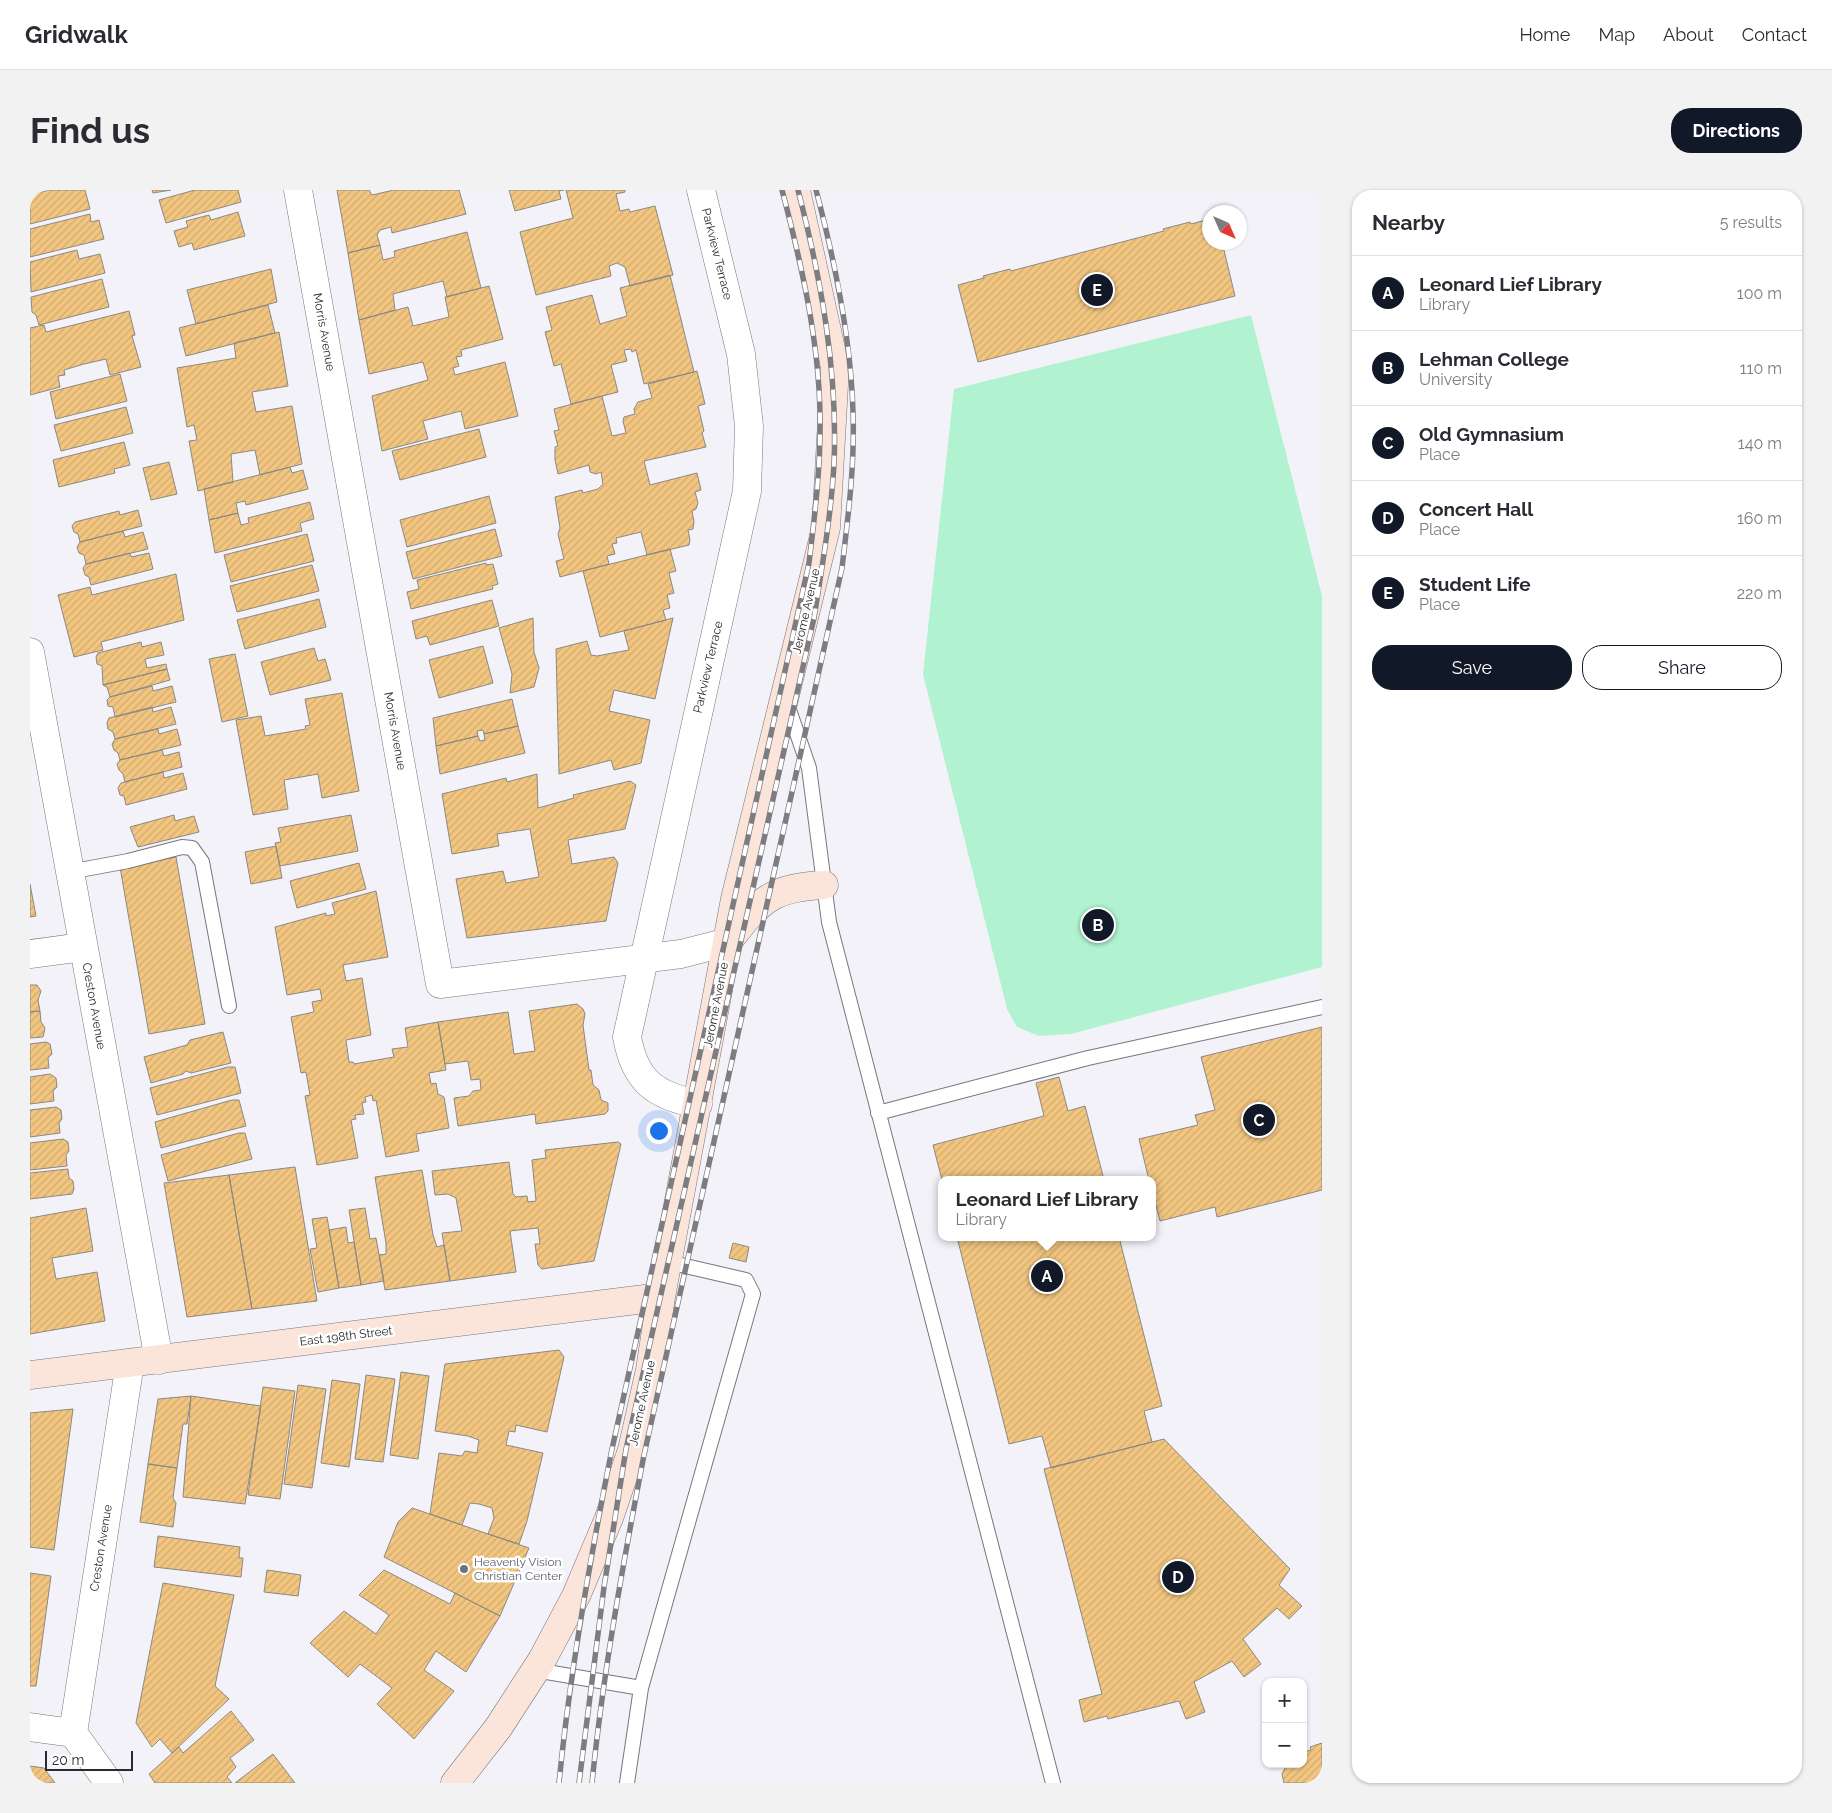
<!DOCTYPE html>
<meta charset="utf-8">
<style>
body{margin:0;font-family:Raleway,sans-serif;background:#f2f2f3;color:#2b2b33}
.controls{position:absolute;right:15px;bottom:15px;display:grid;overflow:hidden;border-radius:10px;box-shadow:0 1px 4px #0004}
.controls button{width:45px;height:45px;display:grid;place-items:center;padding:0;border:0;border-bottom:1px solid #e1e1e2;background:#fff;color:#2b2b33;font:25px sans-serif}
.compass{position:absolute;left:1172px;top:15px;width:45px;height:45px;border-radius:50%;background:#fff;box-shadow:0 1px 4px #0004;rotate:135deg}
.scale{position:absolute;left:15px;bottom:12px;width:88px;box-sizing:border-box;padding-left:5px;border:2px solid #2a292c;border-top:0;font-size:14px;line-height:18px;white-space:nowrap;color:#2a292c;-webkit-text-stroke:4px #fff;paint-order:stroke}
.you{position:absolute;left:628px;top:940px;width:18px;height:18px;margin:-12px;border:4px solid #fff;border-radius:50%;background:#1a73e8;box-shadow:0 0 0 8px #1a73e833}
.badge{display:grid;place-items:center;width:32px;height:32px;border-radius:50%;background:#111827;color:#fff;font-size:16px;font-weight:700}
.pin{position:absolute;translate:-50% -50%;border:2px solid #fff;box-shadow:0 1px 5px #0006}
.popup{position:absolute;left:908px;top:986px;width:218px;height:65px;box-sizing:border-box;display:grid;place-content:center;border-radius:10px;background:#fff;filter:drop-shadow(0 1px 4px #0005);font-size:16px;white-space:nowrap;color:#7c7c81}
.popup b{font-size:19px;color:#2b2b33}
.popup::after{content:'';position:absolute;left:50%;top:100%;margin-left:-10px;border:10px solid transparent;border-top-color:#fff}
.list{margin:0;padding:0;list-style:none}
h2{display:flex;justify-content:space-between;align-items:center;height:65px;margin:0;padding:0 20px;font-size:21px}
h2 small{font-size:16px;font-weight:400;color:#7c7c81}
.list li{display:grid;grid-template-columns:32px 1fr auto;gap:15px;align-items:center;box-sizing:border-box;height:75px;padding:0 20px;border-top:1px solid #e1e1e2}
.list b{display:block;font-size:19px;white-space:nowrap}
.list p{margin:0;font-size:16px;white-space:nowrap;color:#7c7c81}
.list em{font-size:16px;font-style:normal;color:#7c7c81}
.actions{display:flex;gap:10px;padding:15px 20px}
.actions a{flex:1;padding:11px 0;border:1px solid #111827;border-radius:20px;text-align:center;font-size:18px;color:#111827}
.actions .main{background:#111827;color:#fff}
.map{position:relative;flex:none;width:1292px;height:1593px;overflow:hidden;border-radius:20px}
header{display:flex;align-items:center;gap:30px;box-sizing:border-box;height:70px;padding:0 25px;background:#fff;border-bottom:1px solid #e1e1e2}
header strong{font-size:24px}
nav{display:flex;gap:28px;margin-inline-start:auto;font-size:18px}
.intro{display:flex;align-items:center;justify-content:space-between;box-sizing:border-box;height:120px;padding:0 30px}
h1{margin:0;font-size:35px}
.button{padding:12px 22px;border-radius:20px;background:#111827;color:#fff;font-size:18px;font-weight:700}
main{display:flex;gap:30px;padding:0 30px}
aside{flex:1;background:#fff;border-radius:20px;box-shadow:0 1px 4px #0004}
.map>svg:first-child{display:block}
</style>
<header>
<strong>Gridwalk</strong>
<nav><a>Home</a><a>Map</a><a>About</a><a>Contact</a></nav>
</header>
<div class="intro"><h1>Find us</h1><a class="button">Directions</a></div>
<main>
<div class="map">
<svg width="1292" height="1593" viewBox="0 0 1292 1593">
<defs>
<pattern id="building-hatch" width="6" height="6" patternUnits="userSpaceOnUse" patternTransform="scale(1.25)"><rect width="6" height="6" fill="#f2c680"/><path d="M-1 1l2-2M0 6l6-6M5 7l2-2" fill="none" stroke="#d0aa6f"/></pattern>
</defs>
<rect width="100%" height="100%" fill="#f3f2f9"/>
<path fill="#b1f3d0" d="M 1221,125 L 1292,406 L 1292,777 L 1041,844 L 1009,846 L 987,837 L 977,819 L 893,484 L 924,199 Z"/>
<path fill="url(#building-hatch)" stroke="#8c8883" d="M 19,0 L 55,0 L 60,19 L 0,34 L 0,5 Z
M 122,0 L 141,0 L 123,3 Z
M 165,0 L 208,0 L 211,12 L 136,33 L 129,10 Z
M 307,0 L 339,0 L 342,5 L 364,0 L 429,0 L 436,24 L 362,43 L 361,37 L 350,40 L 347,45 L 350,55 L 318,63 Z
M 479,0 L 534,0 L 529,1 L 531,9 L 485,21 Z
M 536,0 L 595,0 L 595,2 L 586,4 L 590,21 L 599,19 L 600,22 L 625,16 L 643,85 L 600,96 L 595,77 L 587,73 L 579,76 L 581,86 L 506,105 L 490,42 L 543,28 Z
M 208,22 L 215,46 L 164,60 L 162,53 L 149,57 L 144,41 L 158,37 L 156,31 L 179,25 L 181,30 Z
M 60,24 L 61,32 L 69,30 L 74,49 L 0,67 L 0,39 Z
M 1180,29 L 1180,52 L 1192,52 L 1205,106 L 948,172 L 928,95 L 954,88 L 953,86 L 980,79 L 981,81 L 1134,41 L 1133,39 L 1160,32 L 1161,34 Z
M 437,42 L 451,98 L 417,107 L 413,91 L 363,104 L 365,120 L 329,130 L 318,63 L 350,55 L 353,70 L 365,67 L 364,61 Z
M 47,60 L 49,69 L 70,64 L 75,83 L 1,102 L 0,72 Z
M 241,79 L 247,112 L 166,134 L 157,100 Z
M 640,85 L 664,182 L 614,194 L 606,160 L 602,162 L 601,159 L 594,160 L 597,171 L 581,175 L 588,202 L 541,214 L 531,174 L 524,176 L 515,142 L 522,140 L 516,117 L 562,105 L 570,134 L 597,126 L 590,98 Z
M 72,89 L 79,117 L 9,135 L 6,125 L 2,122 L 1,107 Z
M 459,96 L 473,149 L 431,160 L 432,166 L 426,167 L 429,176 L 423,178 L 425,185 L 475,172 L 488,226 L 435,239 L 431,221 L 393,231 L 398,249 L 352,261 L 342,206 L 398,190 L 393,172 L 339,184 L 329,130 L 378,117 L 383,136 L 419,127 L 415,107 Z
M 238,115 L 245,143 L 156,166 L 149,138 Z
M 99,121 L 105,145 L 102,146 L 111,177 L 80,185 L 76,169 L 54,174 L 34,180 L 35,185 L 28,186 L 30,197 L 0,205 L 0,138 L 14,135 L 16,142 Z
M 249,142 L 258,196 L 222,202 L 226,222 L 262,216 L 272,274 L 230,285 L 225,260 L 201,264 L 203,292 L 168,301 L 159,251 L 167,250 L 164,235 L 157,237 L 147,178 L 206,168 L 204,153 Z
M 667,181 L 675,214 L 668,216 L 674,241 L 672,243 L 676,257 L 614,271 L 620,295 L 667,283 L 671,300 L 665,302 L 668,313 L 666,319 L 662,321 L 664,332 L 663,339 L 658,340 L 660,350 L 659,355 L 617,365 L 611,342 L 586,348 L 587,353 L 582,354 L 585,364 L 577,366 L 579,374 L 530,387 L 526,371 L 534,369 L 528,344 L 530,338 L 525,307 L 552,300 L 553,303 L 568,299 L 573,294 L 571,282 L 566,284 L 560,282 L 559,275 L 528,284 L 525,270 L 525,257 L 528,256 L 524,241 L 529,240 L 524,219 L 572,206 L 582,246 L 596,243 L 593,231 L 594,227 L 605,224 L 604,219 L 608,212 L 622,208 L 618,194 Z
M 90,184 L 97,211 L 26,229 L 20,202 Z
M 96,217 L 103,243 L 31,261 L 24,235 Z
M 449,239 L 456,267 L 370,290 L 362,261 Z
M 94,252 L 100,275 L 84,279 L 85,283 L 29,297 L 23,270 Z
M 139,272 L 147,304 L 121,310 L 113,278 Z
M 260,277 L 262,283 L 273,280 L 278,299 L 216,315 L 215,311 L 206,313 L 208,323 L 179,330 L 174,299 Z
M 459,306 L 466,333 L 377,357 L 370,330 Z
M 280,312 L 284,329 L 270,333 L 272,341 L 185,363 L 179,330 L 208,323 L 211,335 L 219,333 L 218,328 Z
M 108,320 L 112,336 L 50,352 L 48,344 L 44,342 L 42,336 L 45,332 L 89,321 L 90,325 Z
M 465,339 L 472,366 L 383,389 L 376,362 Z
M 93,341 L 95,347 L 113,342 L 118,359 L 56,374 L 54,365 L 49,363 L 47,357 L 50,352 Z
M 277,344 L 284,371 L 201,392 L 194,365 Z
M 640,359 L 646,381 L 639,383 L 644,403 L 637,405 L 640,418 L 633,420 L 636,430 L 570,447 L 553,381 Z
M 100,363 L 101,367 L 119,363 L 123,379 L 61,395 L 59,387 L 55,385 L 53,378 L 56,374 Z
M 456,373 L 456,375 L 463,374 L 468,394 L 462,396 L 463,399 L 381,419 L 377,402 L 389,399 L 387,390 Z
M 282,375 L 289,401 L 207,422 L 200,396 Z
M 146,384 L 154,430 L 71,452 L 73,460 L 44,467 L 28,405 L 60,397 L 62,405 Z
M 289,409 L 296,437 L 215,459 L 207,430 Z
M 462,410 L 469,436 L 400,455 L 397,446 L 386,449 L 382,431 Z
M 503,428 L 504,462 L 509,478 L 504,497 L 480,503 L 482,484 L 469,438 Z
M 643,428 L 625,509 L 584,500 L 579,521 L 620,530 L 611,573 L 584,580 L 581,570 L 529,584 L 526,459 L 557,451 L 561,465 L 567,466 L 599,460 L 594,441 Z
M 111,452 L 112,457 L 131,452 L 134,465 L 115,469 L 117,478 L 136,474 L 137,479 L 73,495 L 72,476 L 67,474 L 66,467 L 68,463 Z
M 453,456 L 463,493 L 409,508 L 399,470 Z
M 284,458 L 288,471 L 295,469 L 301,490 L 240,505 L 231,472 Z
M 205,464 L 218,526 L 192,532 L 179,469 Z
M 137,479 L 140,490 L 80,507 L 77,497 L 73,495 Z
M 122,496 L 123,501 L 142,496 L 146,512 L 85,527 L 83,517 L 78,516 L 77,510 L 80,507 Z
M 312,503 L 329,601 L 292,608 L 288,584 L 254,590 L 258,619 L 223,625 L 206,530 L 231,526 L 235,546 L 276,539 L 275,536 L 280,535 L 275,509 Z
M 482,509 L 488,536 L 454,544 L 453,540 L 447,541 L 448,546 L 406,556 L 403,528 Z
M 122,517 L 123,522 L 141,517 L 146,534 L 85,549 L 83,542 L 78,539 L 77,533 L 79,528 Z
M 488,536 L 495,563 L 410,584 L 406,556 L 448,546 L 450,551 L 455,550 L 454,544 Z
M 128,539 L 129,544 L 147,539 L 151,555 L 90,570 L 88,563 L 84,560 L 82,554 L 85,549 Z
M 132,560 L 134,566 L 149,562 L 152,577 L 95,592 L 93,584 L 89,580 L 87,574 L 90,570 Z
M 133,582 L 134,588 L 153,583 L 157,599 L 96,615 L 94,606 L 90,605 L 88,598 L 91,593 Z
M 507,584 L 508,618 L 544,608 L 543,605 L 600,591 L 606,595 L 595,639 L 538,650 L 542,674 L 584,667 L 588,673 L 576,731 L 437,748 L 426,689 L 473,681 L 476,693 L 509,687 L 500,639 L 467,644 L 469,656 L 422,664 L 412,604 L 476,588 L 477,592 Z
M 144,625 L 145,631 L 164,626 L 169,642 L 108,657 L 100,637 Z
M 321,625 L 328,661 L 250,676 L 245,653 L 251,652 L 248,638 Z
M 246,656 L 252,688 L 221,694 L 215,662 Z
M 146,667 L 175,834 L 119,844 L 90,677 Z
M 329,673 L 336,699 L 267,718 L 260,691 Z
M 0,694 L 6,726 L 0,727 Z
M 346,701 L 358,767 L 313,775 L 316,791 L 332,788 L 341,845 L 316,850 L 319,872 L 323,872 L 324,874 L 364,867 L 362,859 L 378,857 L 375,838 L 408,832 L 416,880 L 399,883 L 401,894 L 406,893 L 408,904 L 414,907 L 419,938 L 386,944 L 389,961 L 356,967 L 346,910 L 343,911 L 342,905 L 335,907 L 336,912 L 332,913 L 334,924 L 325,925 L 326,929 L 321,930 L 328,968 L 287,975 L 275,906 L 280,905 L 276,882 L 271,883 L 261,827 L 284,822 L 282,812 L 292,810 L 290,799 L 257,805 L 245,737 L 296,723 L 296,726 L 305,724 L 302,713 Z
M 0,795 L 7,795 L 11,801 L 8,810 L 10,821 L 0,822 Z
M 547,814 L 553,819 L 555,824 L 553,835 L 559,880 L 561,880 L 563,895 L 569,900 L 571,910 L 578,913 L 578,921 L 575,924 L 506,934 L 505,924 L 428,936 L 424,908 L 439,906 L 443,901 L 451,900 L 450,889 L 441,890 L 438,871 L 415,874 L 408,832 L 478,822 L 484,864 L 505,861 L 499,821 Z
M 10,821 L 11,832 L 15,838 L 13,847 L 0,848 L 0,822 Z
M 1292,837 L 1292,1000 L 1187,1027 L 1185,1017 L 1130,1031 L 1122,1000 L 1122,990 L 1119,990 L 1109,949 L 1168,935 L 1165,925 L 1185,920 L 1171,867 Z
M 193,842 L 201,873 L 161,883 L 156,881 L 153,884 L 121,893 L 114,867 L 157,855 L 160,850 Z
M 16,852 L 20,854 L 22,864 L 18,868 L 19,878 L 0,880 L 0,854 Z
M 198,877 L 205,877 L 211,903 L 127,925 L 120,898 Z
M 20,884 L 26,888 L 27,897 L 23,901 L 24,911 L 0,914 L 0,887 Z
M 1029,887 L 1038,921 L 1055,916 L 1074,990 L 912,990 L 903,955 L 1014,926 L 1006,893 Z
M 202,910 L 209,910 L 216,936 L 131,958 L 125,932 Z
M 26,917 L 31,920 L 32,929 L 29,933 L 30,943 L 0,947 L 0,920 Z
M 209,943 L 215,943 L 222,969 L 138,991 L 131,965 Z
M 33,949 L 38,952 L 39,961 L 36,965 L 37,976 L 0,980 L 0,953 Z
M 588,952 L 591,954 L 564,1071 L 512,1079 L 508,1075 L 505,1054 L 510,1054 L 508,1038 L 480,1041 L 486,1082 L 420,1091 L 412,1043 L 432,1041 L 426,1008 L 418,1004 L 405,1005 L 402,981 L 479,972 L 483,1004 L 486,1007 L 497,1006 L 498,1012 L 506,1011 L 502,970 L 516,968 L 515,960 Z
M 265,977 L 287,1111 L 222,1119 L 199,985 Z
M 38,979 L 39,988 L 43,991 L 44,999 L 42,1004 L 0,1009 L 0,983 Z
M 392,980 L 403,1045 L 407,1057 L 414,1055 L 420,1091 L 355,1100 L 349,1065 L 356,1064 L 356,1053 L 345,987 Z
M 199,985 L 222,1119 L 157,1127 L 134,993 Z
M 56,1018 L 63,1061 L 22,1068 L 26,1089 L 67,1082 L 75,1131 L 0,1144 L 0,1028 Z
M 335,1018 L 340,1049 L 346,1048 L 354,1091 L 331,1095 L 319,1020 Z
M 297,1027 L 309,1098 L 288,1102 L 280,1059 L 287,1058 L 282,1029 Z
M 316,1037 L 318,1053 L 324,1052 L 331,1095 L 309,1098 L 299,1040 Z
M 927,1047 L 1089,1047 L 1132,1216 L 1114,1221 L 1122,1252 L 1021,1278 L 1012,1246 L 979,1254 Z
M 703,1053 L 719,1057 L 716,1072 L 699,1068 Z
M 529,1160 L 534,1167 L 517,1242 L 486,1235 L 485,1242 L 479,1241 L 476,1255 L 513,1263 L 497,1331 L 489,1354 L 458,1344 L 464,1328 L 462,1318 L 449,1314 L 440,1313 L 432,1335 L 400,1324 L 409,1263 L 432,1266 L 435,1261 L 447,1263 L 449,1250 L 438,1246 L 405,1241 L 415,1174 Z
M 371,1182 L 399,1186 L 388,1269 L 360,1265 Z
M 336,1185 L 365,1189 L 353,1272 L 325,1269 Z
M 302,1190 L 330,1194 L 319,1277 L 291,1273 Z
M 268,1195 L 296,1199 L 282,1298 L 254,1294 Z
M 233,1197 L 265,1201 L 250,1309 L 218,1305 Z
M 161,1206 L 231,1216 L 215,1314 L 153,1307 Z
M 161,1206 L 157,1234 L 153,1234 L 147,1278 L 118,1274 L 128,1209 Z
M 43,1219 L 24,1360 L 0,1357 L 0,1223 Z
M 1134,1249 L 1260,1379 L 1249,1395 L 1272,1416 L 1259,1429 L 1247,1418 L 1213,1449 L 1231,1474 L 1214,1487 L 1202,1471 L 1164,1492 L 1175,1522 L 1156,1529 L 1149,1511 L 1078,1529 L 1077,1526 L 1054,1532 L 1049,1510 L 1072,1504 L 1014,1279 Z
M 118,1274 L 147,1278 L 143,1308 L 146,1313 L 143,1337 L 110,1332 Z
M 382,1318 L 499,1358 L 470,1426 L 354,1367 L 368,1332 Z
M 128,1346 L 210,1357 L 209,1368 L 213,1368 L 211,1387 L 124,1377 Z
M 237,1380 L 271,1385 L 268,1406 L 234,1402 Z
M 354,1380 L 420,1414 L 425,1403 L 470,1426 L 436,1482 L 406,1461 L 394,1480 L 424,1501 L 384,1549 L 347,1514 L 362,1498 L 330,1474 L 318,1487 L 280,1453 L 314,1421 L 346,1444 L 359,1425 L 329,1405 Z
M 0,1383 L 21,1386 L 6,1496 L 0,1496 Z
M 133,1393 L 204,1405 L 185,1496 L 199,1509 L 142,1563 L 130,1549 L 122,1557 L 106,1533 Z
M 201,1521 L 224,1550 L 200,1568 L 206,1577 L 197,1587 L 202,1593 L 125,1593 L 119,1584 L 149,1557 L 153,1563 Z
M 1292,1553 L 1292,1593 L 1254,1593 L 1252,1584 L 1257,1574 L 1273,1574 L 1273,1562 L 1281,1560 L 1280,1557 Z
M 243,1564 L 265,1593 L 205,1593 Z
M 0,1576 L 14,1578 L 25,1593 L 0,1593 Z"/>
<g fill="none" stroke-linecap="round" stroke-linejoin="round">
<g stroke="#77767c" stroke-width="16">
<path id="lane" d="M 757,514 L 779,578 L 799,732 L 1023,1593
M 39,682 L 98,671 L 152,657 L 162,658 L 172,672 L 199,816
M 848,923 L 1058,868 L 1292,817
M 505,1480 L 611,1498
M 597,1593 L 611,1498 L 723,1104 L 716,1090 L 638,1072"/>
</g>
<g stroke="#77767c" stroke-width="29">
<path id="street" d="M 268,0 L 410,794 L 651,764 L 698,752
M 0,462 L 129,1170
M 0,764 L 53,757
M 668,914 C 625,906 605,891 597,847 L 717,301 L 719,236 L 711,164 L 671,0
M 0,1537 L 43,1543 L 79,1593
M 43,1543 L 100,1173"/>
</g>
<g stroke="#77767c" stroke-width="29">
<path id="secondary" d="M 700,749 C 730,710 743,697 794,695
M 0,1185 L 631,1107
M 425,1593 L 468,1538 L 512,1470 L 546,1406 L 579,1328 L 602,1260 L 620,1180 L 631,1107 L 705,709 L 796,338 L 805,177 L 766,0"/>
</g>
<use href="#lane" stroke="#fff" stroke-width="14"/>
<use href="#street" stroke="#fff" stroke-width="28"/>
<use href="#secondary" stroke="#fbe5da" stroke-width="28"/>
<g stroke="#7d7c81" stroke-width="5.5">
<path id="rail" d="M 529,1593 C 540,1480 560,1369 582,1259 L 779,373 C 785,324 791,274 790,225 C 789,150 771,72 752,0
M 549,1593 L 574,1397 L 596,1259 L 784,428 C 792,377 801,326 804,274 C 808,181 791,89 768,0
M 562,1593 C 573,1483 593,1374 614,1265 L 812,378 C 818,327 825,275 823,222 C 821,148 805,72 786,0"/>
</g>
<use href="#rail" stroke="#fff" stroke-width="4" stroke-dasharray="11" stroke-linecap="butt"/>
</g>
<circle fill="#6b7280" stroke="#fff" stroke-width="2" cx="434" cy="1379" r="5"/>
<g text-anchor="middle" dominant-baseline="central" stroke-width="5" stroke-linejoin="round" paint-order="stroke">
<g font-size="12" fill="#2a292c" stroke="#fff">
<text transform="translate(687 64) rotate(76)">Parkview Terrace</text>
<text transform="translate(294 142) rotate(80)">Morris Avenue</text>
<text transform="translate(776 421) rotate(-77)">Jerome Avenue</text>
<text transform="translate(678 477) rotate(-77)">Parkview Terrace</text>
<text transform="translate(365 541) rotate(80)">Morris Avenue</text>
<text transform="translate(686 815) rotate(-79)">Jerome Avenue</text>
<text transform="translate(64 816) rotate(80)">Creston Avenue</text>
<text transform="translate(316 1146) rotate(-7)">East 198th Street</text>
<text transform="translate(612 1213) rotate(-78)">Jerome Avenue</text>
<text transform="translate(71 1358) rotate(-81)">Creston Avenue</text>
</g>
<g font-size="12" fill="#5b616d" stroke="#fff" text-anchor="start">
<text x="444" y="1372">Heavenly Vision<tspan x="444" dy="14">Christian Center</tspan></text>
</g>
</g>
</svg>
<div class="controls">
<button>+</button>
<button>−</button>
</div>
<svg class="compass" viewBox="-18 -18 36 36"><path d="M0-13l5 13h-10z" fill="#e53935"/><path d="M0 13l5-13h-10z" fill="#7c7c81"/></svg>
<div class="scale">20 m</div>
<div class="you"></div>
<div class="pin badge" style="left:1017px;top:1086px">A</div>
<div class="popup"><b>Leonard Lief Library</b>Library</div>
<div class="pin badge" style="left:1068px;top:735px">B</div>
<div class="pin badge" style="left:1229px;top:930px">C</div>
<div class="pin badge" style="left:1148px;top:1387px">D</div>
<div class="pin badge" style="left:1067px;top:100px">E</div>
</div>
<aside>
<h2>Nearby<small>5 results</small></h2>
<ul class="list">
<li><span class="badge">A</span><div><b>Leonard Lief Library</b><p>Library</p></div><em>100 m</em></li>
<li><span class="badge">B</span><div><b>Lehman College</b><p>University</p></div><em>110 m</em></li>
<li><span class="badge">C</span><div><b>Old Gymnasium</b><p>Place</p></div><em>140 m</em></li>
<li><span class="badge">D</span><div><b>Concert Hall</b><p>Place</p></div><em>160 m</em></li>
<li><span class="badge">E</span><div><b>Student Life</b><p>Place</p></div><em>220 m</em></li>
</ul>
<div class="actions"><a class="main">Save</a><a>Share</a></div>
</aside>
</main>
